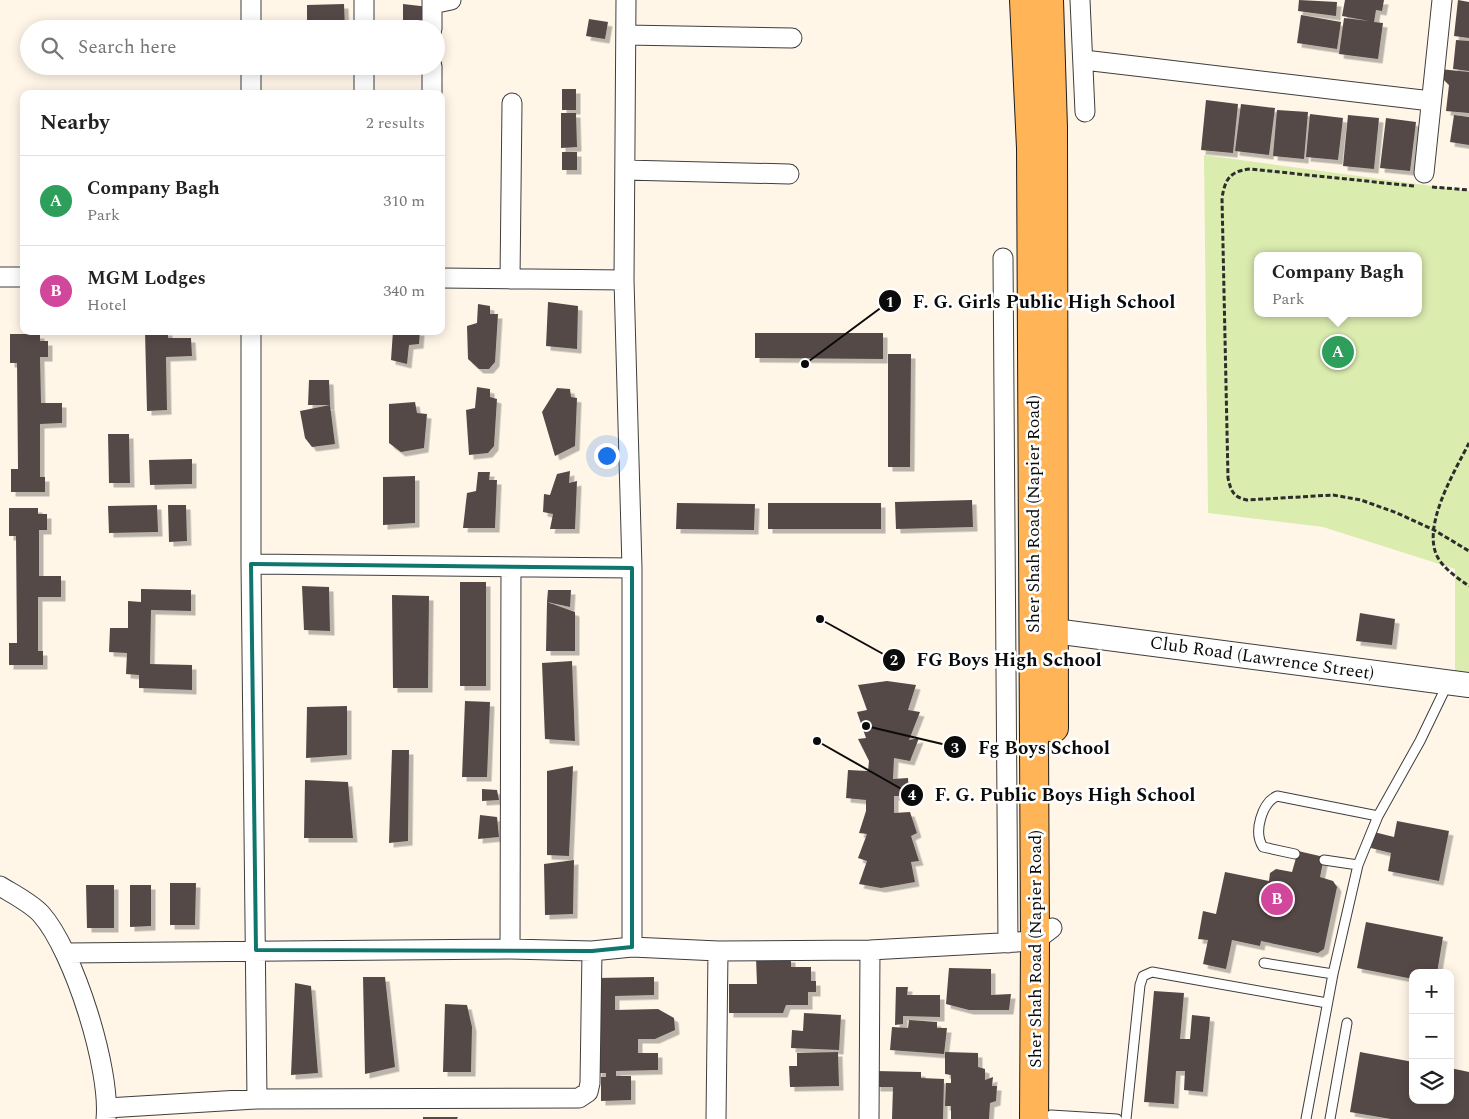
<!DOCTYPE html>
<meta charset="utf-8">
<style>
body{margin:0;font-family:Spectral,serif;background:#f2f2f2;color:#222}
.controls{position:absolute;right:15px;bottom:15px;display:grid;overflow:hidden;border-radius:10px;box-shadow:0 2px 12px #0003}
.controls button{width:45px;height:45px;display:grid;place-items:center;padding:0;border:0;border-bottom:1px solid #e0e0e0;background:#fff;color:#222;font:25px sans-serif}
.you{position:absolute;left:606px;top:455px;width:18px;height:18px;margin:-12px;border:4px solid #fff;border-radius:50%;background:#1a73e8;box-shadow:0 0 0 8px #1a73e833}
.badge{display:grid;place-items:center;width:32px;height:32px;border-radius:50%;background:#c41945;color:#fff;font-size:16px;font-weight:700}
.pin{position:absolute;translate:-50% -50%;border:2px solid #fff;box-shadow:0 1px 5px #0006}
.popup{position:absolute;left:1254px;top:252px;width:168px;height:65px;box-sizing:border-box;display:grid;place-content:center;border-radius:10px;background:#fff;filter:drop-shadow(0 1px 4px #0005);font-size:16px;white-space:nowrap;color:#767676}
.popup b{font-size:19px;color:#222}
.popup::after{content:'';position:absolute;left:50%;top:100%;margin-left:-10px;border:10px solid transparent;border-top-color:#fff}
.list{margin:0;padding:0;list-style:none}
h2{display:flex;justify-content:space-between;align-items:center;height:65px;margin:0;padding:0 20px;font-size:21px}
h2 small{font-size:16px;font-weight:400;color:#767676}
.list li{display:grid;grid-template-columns:32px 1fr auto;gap:15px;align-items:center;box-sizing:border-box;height:90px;padding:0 20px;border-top:1px solid #e0e0e0}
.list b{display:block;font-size:19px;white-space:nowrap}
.list p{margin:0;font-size:16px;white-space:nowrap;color:#767676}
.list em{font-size:16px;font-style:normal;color:#767676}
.icon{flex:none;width:28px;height:28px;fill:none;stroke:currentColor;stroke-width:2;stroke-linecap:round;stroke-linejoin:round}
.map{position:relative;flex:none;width:1469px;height:1119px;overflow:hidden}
.search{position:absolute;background:#fff;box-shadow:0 2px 12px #0003;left:20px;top:20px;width:425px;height:55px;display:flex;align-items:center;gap:12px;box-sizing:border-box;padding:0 18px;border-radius:28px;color:#767676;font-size:19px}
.panel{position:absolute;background:#fff;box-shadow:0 2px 12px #0003;left:20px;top:90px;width:425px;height:245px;border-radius:10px}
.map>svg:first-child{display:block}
</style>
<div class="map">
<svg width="1469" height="1119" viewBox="0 0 1469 1119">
<defs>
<filter id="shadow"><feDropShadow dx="4.5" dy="4.5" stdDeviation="0" flood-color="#0004"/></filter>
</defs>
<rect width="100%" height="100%" fill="#fff6e8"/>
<path fill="#dbecaf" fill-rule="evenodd" d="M 1204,155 L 1469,191 L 1469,691 L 1455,690 L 1455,569 L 1323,527 L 1208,513 ZM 1258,256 L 1418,256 L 1418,313 L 1258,313 Z"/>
<path fill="#544946" filter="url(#shadow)" d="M 1299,0 L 1337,2 L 1336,16 L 1298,11 Z
M 1345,0 L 1384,0 L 1382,11 L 1376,10 L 1374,22 L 1383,23 L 1378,59 L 1339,54 L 1344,18 L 1369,21 L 1342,16 Z
M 1458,0 L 1469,2 L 1469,38 L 1454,36 Z
M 344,4 L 345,29 L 307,29 L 307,5 Z
M 403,4 L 429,7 L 428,29 L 403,29 Z
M 1301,15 L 1341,22 L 1337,49 L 1297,43 Z
M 589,19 L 608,22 L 605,39 L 586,36 Z
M 1456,40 L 1469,41 L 1469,71 L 1453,69 Z
M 1440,69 L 1469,72 L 1469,113 L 1446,111 L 1449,85 L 1438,74 Z
M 562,89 L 576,89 L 576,110 L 562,110 Z
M 1206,100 L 1238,104 L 1233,153 L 1201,150 Z
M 1241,104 L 1275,108 L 1269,155 L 1235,151 Z
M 1277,110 L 1308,112 L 1304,159 L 1273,156 Z
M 561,113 L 576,113 L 577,147 L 561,148 Z
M 1310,114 L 1343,118 L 1338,160 L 1306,157 Z
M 1348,115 L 1379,118 L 1374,169 L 1343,166 Z
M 1454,115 L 1469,117 L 1469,145 L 1450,142 Z
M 1386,118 L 1416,122 L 1410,171 L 1380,168 Z
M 562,152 L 577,152 L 577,170 L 562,170 Z
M 548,302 L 578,306 L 577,349 L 546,346 Z
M 478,304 L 490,306 L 490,314 L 498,314 L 495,362 L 489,369 L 479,369 L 468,359 L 467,326 L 477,323 Z
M 145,331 L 168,331 L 168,338 L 191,338 L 192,356 L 166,357 L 167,410 L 147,411 Z
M 393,331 L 420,331 L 419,344 L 409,345 L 407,364 L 391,360 Z
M 755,333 L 883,333 L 883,359 L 755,358 Z
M 10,334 L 40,334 L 40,341 L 48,341 L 48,357 L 40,357 L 41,403 L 62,403 L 62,423 L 40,424 L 40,477 L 45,477 L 45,492 L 11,492 L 11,469 L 18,469 L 17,363 L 10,363 Z
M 888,354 L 911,354 L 910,467 L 888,467 Z
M 309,380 L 329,380 L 330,405 L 308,405 Z
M 477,387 L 490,389 L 490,397 L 497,399 L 494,446 L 488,453 L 469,455 L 466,410 L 475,408 Z
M 557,388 L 570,389 L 571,397 L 577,398 L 575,446 L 555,456 L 542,412 Z
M 415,402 L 417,413 L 427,414 L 424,448 L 401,452 L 389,443 L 389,404 Z
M 330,405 L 335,444 L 312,447 L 305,438 L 300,411 Z
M 108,434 L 129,434 L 130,483 L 109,483 Z
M 192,459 L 192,484 L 150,485 L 149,460 Z
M 570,471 L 569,483 L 577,481 L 575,529 L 550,529 L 553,514 L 543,512 L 544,494 L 550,495 L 557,474 Z
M 478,472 L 490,472 L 489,480 L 497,480 L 495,528 L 463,528 L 467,493 L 476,491 Z
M 415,476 L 415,523 L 383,525 L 383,477 Z
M 972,500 L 973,527 L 896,529 L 895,502 Z
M 677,503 L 755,504 L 754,530 L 676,529 Z
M 768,503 L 881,503 L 881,529 L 768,529 Z
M 157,505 L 158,532 L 109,533 L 108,506 Z
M 168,505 L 186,505 L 187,541 L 169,542 Z
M 9,508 L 38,508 L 38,514 L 47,514 L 47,530 L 39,530 L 39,576 L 61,576 L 61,597 L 38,597 L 38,651 L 43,651 L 43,665 L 9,665 L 9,643 L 17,643 L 16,536 L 9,536 Z
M 460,582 L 486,582 L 486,686 L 460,686 Z
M 302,586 L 329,587 L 330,631 L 304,630 Z
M 141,589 L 191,590 L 191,611 L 151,610 L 150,664 L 192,665 L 192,690 L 139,688 L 139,675 L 126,674 L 127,653 L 109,652 L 110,628 L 128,628 L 128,601 L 141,602 Z
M 548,590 L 571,590 L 570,607 L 547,602 Z
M 392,595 L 429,596 L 428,688 L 393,688 Z
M 547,602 L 575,612 L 575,651 L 546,651 Z
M 1360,613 L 1395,619 L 1392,645 L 1356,641 Z
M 572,661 L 575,741 L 545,739 L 542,663 Z
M 887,681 L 916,685 L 908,710 L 920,712 L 909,740 L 919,738 L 910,761 L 894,758 L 893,779 L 908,778 L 909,796 L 894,796 L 894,813 L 910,812 L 917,833 L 911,836 L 919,861 L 911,862 L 915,882 L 881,888 L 859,884 L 867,861 L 858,858 L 867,834 L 859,833 L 866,811 L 866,800 L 846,798 L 848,770 L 868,771 L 869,761 L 858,739 L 866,738 L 857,712 L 867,710 L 858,685 Z
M 465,701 L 490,702 L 487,777 L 462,777 Z
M 347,706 L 347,755 L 306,758 L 307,707 Z
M 392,750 L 409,750 L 408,841 L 389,843 Z
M 573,766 L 569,856 L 547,855 L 547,771 Z
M 305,780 L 348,782 L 353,838 L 304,838 Z
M 482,789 L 497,790 L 499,800 L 482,801 Z
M 480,815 L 497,817 L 499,837 L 478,839 Z
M 1397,821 L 1449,831 L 1439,881 L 1388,871 L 1391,853 L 1371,848 L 1374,832 L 1394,837 Z
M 1298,851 L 1324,857 L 1320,877 L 1333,881 L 1337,887 L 1324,949 L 1318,953 L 1261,941 L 1260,946 L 1232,940 L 1226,969 L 1203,964 L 1208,940 L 1198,939 L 1203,911 L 1216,914 L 1225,872 L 1269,881 L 1270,873 L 1276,869 L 1292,872 Z
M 574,860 L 573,914 L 545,915 L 544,864 Z
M 170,883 L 196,883 L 195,925 L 170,925 Z
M 86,885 L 114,885 L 114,928 L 87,928 Z
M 130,885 L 151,885 L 151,926 L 130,927 Z
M 1366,922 L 1443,937 L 1437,973 L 1413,973 L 1413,979 L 1357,968 Z
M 756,958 L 791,958 L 791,967 L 811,967 L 811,981 L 816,981 L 816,992 L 808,992 L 808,1005 L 786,1005 L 783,1013 L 729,1013 L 729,984 L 757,984 Z
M 949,968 L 991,969 L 991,995 L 1011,994 L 1009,1010 L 969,1010 L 946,1004 Z
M 363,977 L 385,977 L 395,1067 L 365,1074 Z
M 654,977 L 654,995 L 615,996 L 615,1010 L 658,1009 L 674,1018 L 675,1030 L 655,1039 L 638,1039 L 638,1053 L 658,1053 L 658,1070 L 616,1071 L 616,1076 L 631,1076 L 631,1100 L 601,1101 L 601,1077 L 606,1077 L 606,1073 L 597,1073 L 596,978 Z
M 295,983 L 311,986 L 318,1073 L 291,1075 Z
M 896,987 L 908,987 L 907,995 L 940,995 L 940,1017 L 903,1016 L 903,1024 L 895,1025 Z
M 1154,991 L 1184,993 L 1180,1039 L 1190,1039 L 1192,1015 L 1210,1017 L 1203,1092 L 1184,1090 L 1185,1071 L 1176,1071 L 1174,1104 L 1144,1102 Z
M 445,1004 L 467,1005 L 472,1027 L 471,1072 L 443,1072 Z
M 804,1013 L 841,1015 L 839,1050 L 791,1048 L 792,1030 L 803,1031 Z
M 909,1020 L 937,1022 L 937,1028 L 947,1028 L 944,1054 L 890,1050 L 892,1027 L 908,1028 Z
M 838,1052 L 839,1086 L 790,1087 L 789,1066 L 797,1066 L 797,1053 Z
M 945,1052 L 978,1053 L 978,1067 L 985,1069 L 985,1080 L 993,1077 L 992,1086 L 997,1086 L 996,1101 L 990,1103 L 989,1119 L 951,1119 L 951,1106 L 945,1106 L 946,1083 L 951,1083 L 951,1075 L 945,1074 Z
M 1360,1052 L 1413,1062 L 1413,1100 L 1450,1100 L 1450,1068 L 1469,1072 L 1469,1119 L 1391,1119 L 1350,1112 Z
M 876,1071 L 921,1072 L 921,1078 L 944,1079 L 943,1119 L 892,1119 L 893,1087 L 876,1087 Z
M 423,1117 L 458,1117 L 457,1119 L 423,1119 Z"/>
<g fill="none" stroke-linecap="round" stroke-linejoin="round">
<g stroke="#3e3e3e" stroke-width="11">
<path id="service" d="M 1295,854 L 1263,847 C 1253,832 1262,803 1277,796 L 1378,816
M 1324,860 L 1358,865 L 1378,816 L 1420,741 L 1448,683
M 1264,963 L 1333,974
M 1051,1115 L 1117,1119
M 1126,1119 L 1140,985 L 1143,976 L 1152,972 L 1327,1003
M 1306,1119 L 1333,974 L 1358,865
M 1330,1119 L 1347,1023"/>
</g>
<g stroke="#3e3e3e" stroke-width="21">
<path id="minor" d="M 251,0 L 251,29
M 432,0 L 432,29
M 626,0 L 624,280 L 632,568 L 632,947
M 1080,0 L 1085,112
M 432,4 L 451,0
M 364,29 L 364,0
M 626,35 L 792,38
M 1084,60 L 1431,101
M 251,66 L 251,94
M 432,66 L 432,94
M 364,94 L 364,66
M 625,170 L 789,174
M 1424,173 L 1442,0
M 1003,258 L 1008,943
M 0,277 L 24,277
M 441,278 L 624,280
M 510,279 L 512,103
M 251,331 L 251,564 L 257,1099
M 251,564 L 632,568
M 0,886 C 13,894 31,903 41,914 C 74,951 111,1070 106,1119
M 510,949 L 511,567
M 67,953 L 510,949 L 592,951 L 632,947 L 718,951 L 870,950 L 1035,941 L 1052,928
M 107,1108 L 257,1099 L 579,1098 L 588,1092 L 590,1083 L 592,951
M 716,1119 L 718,951
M 869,1119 L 870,950"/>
</g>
<g stroke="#3e3e3e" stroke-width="26">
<path id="tertiary" d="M 1054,631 L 1469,685"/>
</g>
<g stroke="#1c1c1c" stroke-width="30">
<path id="primary" d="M 1024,0 L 1031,148 L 1035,941 L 1034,1119
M 1049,0 L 1053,128 L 1054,728"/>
</g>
<path stroke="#2d2d2d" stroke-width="3" stroke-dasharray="5 2.5" stroke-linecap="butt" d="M 1414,186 L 1250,169 C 1230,171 1225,179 1222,198 L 1228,478 C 1231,491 1233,497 1247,500 L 1333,495 L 1361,500 L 1397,513 L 1434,530 L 1469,551
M 1432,187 L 1469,190
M 1469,443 C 1455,471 1418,531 1440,561 C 1447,571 1459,579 1469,586"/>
<use href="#service" stroke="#fff" stroke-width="9"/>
<use href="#minor" stroke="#fff" stroke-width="19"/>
<use href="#tertiary" stroke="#fff" stroke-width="24"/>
<use href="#primary" stroke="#ffb458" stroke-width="28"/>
</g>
<path fill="none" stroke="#0f766e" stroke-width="4" stroke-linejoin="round" d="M 251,564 L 632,568 L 632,947 L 592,951 L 256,950 Z"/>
<g text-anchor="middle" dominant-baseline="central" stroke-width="5" stroke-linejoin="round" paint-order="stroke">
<g font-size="18" fill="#0b0b0b" stroke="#fff">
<text transform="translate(1033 514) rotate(-90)">Sher Shah Road (Napier Road)</text>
<text transform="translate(1262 658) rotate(8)">Club Road (Lawrence Street)</text>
<text transform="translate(1035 949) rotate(-90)">Sher Shah Road (Napier Road)</text>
</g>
</g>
<path fill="none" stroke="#0b0b0b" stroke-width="2" d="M805 364L890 301M820 619L894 660M866 726L955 747M817 741L912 795"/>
<g fill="#0b0b0b" stroke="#fff" stroke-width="2">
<circle cx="805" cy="364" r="5"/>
<circle cx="820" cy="619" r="5"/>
<circle cx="866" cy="726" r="5"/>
<circle cx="817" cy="741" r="5"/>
<circle cx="890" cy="301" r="12"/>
<circle cx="894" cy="660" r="12"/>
<circle cx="955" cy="747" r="12"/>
<circle cx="912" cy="795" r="12"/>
</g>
<g font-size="15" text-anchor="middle" font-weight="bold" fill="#fff">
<text x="890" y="307">1</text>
<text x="894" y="665">2</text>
<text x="955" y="753">3</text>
<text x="912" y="800">4</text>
</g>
<g font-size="19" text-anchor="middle" font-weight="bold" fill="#0b0b0b" stroke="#fff" stroke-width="5" stroke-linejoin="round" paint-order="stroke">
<text x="1044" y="308">F. G. Girls Public High School</text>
<text x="1009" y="666">FG Boys High School</text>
<text x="1044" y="754">Fg Boys School</text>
<text x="1065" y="801">F. G. Public Boys High School</text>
</g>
</svg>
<div class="controls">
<button>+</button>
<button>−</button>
<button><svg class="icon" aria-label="layers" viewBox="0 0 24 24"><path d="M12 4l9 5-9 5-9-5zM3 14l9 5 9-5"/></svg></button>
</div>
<div class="you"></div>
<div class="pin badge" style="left:1338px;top:352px;background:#2e9e5b">A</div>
<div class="popup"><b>Company Bagh</b>Park</div>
<div class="pin badge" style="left:1277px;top:899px;background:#d1479c">B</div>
<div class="search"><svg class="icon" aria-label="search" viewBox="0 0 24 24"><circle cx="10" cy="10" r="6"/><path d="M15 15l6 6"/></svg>Search here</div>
<section class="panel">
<h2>Nearby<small>2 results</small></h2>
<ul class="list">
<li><span class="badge" style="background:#2e9e5b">A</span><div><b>Company Bagh</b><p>Park</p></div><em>310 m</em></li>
<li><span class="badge" style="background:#d1479c">B</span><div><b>MGM Lodges</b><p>Hotel</p></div><em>340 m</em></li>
</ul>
</section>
</div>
